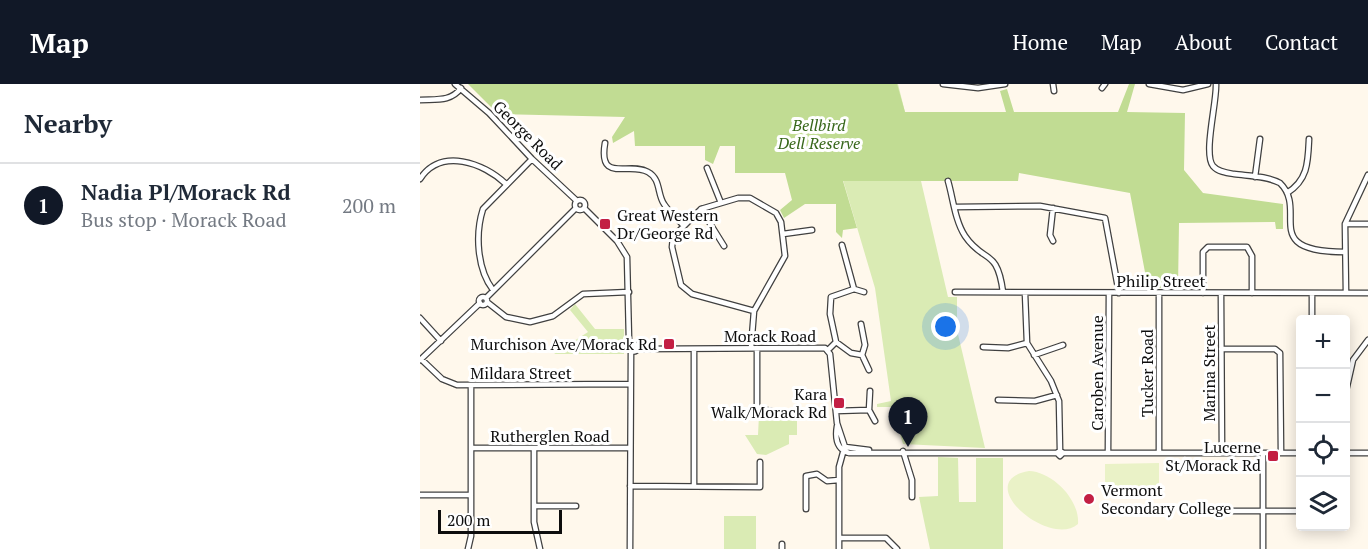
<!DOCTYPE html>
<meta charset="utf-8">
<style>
body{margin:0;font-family:"PT Serif",serif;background:#f2f2f3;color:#1f2937}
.controls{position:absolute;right:18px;bottom:18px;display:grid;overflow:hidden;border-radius:6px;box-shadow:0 3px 15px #0003}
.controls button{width:54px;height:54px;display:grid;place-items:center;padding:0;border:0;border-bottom:2px solid #e0e1e3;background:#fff;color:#1f2937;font:30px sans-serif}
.scale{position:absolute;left:18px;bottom:15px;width:124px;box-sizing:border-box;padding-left:6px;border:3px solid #0d0d0d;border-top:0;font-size:16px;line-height:21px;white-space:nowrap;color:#0d0d0d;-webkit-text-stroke:4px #fff;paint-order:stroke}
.you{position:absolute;left:526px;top:243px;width:21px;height:21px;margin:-15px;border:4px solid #fff;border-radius:50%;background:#1a73e8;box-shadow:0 0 0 9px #1a73e833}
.badge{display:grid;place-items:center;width:39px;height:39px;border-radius:50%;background:#111827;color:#fff;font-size:20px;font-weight:700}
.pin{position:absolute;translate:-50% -50px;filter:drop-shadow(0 2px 3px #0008)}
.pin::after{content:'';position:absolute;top:32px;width:21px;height:18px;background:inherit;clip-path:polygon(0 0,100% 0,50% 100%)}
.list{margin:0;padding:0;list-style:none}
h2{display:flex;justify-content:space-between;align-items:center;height:78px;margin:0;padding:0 24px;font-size:26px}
h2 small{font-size:20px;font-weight:400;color:#747a83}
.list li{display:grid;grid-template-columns:39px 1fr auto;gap:18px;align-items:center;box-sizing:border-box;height:84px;padding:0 24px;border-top:2px solid #e0e1e3}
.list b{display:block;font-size:22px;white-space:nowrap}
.list p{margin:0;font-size:20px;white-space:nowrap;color:#747a83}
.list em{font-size:20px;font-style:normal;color:#747a83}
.icon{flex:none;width:33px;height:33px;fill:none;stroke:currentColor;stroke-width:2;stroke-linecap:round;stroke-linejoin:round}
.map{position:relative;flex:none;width:948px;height:465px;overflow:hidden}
header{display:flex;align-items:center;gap:36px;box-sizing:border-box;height:84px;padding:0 30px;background:#111827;color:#fff}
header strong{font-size:28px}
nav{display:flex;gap:33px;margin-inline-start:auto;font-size:21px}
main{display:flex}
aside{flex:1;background:#fff}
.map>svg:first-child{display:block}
</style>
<header>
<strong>Map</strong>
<nav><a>Home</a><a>Map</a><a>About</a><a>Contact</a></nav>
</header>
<main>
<aside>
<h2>Nearby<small></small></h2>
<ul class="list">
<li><span class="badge">1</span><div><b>Nadia Pl/Morack Rd</b><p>Bus stop · Morack Road</p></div><em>200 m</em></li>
</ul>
</aside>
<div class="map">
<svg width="948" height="465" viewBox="0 0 948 465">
<rect width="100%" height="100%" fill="#fff8ec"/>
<path fill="#daebb4" d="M 418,0 L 478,0 L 485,28 L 501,65 L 501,97 L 528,213 L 537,213 L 537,246 L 565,364 L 483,360 L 472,323 L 457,323 L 457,320 L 471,317 L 455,204 L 423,96 L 445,96 Z
M 155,220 L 175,245 L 204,245 L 204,270 L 134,270 L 168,248 L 150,226 Z
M 343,330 L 351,334 L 357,330 L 377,330 L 377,351 L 369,351 L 369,360 L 346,371 L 337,370 L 325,351 L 338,351 L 339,331 Z
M 518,373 L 538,374 L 539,418 L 556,418 L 556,374 L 583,374 L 583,465 L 510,465 L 499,413 L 518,412 Z
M 304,432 L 336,432 L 336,465 L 304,465 Z"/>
<path fill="#c1dc93" d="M 48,0 L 477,0 L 485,28 L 586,28 L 580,7 L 587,5 L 594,28 L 698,28 L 709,0 L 715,0 L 707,28 L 765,29 L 764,86 L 783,109 L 863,120 L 863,145 L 856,145 L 855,138 L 759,139 L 758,204 L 728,204 L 710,109 L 599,89 L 598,97 L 423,97 L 437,144 L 423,146 L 422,154 L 416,148 L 416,120 L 385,120 L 364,134 L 360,126 L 372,116 L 365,89 L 315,89 L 315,62 L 300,62 L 293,80 L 285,76 L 285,62 L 215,62 L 214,47 L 193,59 L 192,53 L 205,33 L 78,30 Z"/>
<path fill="#eaf2c7" d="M 739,379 L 739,411 L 685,411 L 685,380 Z
M 609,387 C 633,388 660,416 658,440 C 629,465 550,397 609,387 Z"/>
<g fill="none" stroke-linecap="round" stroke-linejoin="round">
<g stroke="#404040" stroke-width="7">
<path id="street" d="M 35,0 L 69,29 L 112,75 L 157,117
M 523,0 L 558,4 L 585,0
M 633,0 L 634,7
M 729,0 L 763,6 L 788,0
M 796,0 C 797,18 783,70 793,82 C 798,88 807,89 814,90 C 829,92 847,92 860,99 C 889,127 838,168 925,168
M 682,4 L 685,0
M 0,16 C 16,15 31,18 41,4
M 185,59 C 178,100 209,77 228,88 C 241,95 237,110 244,120 C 249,128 257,134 263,141
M 287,84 L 301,119
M 835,93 L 840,55
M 0,95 C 21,63 64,79 86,100
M 528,97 C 533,114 535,137 545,152 C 564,180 577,163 583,208
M 867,109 C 888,96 888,78 889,55
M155 121a5 5 0 1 1 10 0a5 5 0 1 1-10 0Z
M 535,123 L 620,122 L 685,134 L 699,209
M 164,124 L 197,157 L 207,173 L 209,256 L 212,261
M 281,125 L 304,162
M 925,140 L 948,140
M 363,150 L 392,146
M 633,157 L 630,151 L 633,124
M 434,205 L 444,208
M 73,206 C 57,185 55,150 63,125 L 112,75
M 535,208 L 948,209
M 605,209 L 607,259 L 631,297 L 639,317 L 640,366
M 783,209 L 783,168 L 788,163 L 827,163 L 832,172 L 832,209
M 892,209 L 892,236
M 926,209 L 925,140 L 948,91
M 801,210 L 802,369
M59 217a4 4 0 1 1 8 0a4 4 0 1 1-8 0Z
M 66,214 L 156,124
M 67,218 L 86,233 L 110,238 L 133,232 L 163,210 L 209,208
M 0,234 L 21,257
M 416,258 L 431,269 L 442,271 L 445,261 L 441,240
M210.5 264a3.5 3.5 0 1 1 7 0a3.5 3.5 0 1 1-7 0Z
M 563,263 L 588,264 L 607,259
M 331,264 L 334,227 L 365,172 L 361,138 L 356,129 L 330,114 L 318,114 L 281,125 L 253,153 L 252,163 L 261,201 L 272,210 L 334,227
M 337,264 L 337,324 L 351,327
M 218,265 L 405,264 L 410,270 L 417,339 L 425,363
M 274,265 L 274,402
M 801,265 L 855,265 L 860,269 L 861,369
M 408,266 L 416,258 L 410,230 L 411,213 L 434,205 L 422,161
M 442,271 L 449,286
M 614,271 L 643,261
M 1,275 L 22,295 L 37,301 L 209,300
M 0,276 L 60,219
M 450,307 L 449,326 L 455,337
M 926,307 L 933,276 L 948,256
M 578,316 L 615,317 L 637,311
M 416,327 L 449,326
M 417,342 C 415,354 416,365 429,369 L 637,369 L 640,366 L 643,369 L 640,372 L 637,369
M 425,363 L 449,366
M 51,364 L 209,364
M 114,364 L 114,438 L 120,465
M 483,367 L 492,396 L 492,413
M 643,369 L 880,369
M 688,369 L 689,209
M 739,369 L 739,209
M 926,369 L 948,369
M 210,402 L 340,403 L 340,378
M 0,411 L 51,411
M 114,422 L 156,422
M 386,425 L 386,392 L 397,390 L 407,397 L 419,396
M 777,427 L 880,427
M 419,454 L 466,454 L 477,465
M 48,465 L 51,452 L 51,302
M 210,465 L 211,267
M 362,465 L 362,460
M 419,465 L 419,383 L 424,365
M 843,465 L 843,369"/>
</g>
<use href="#street" stroke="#fff" stroke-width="4.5"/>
</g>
<g fill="#c31f43" stroke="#fff" stroke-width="2">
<rect x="179" y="134" width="12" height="12" rx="3"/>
<rect x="243" y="254" width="12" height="12" rx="3"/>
<rect x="413" y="313" width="12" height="12" rx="3"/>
<rect x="847" y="366" width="12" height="12" rx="3"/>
<circle cx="669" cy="415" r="6"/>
</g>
<g text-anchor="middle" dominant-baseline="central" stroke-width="6" stroke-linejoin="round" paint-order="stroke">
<g font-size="16" font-style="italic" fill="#37671a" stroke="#fff">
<text x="399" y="41">Bellbird<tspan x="399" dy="18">Dell Reserve</tspan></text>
</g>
<g font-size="16" fill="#0d0d0d" stroke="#fff">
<text transform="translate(108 51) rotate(45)">George Road</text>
<text x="741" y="197">Philip Street</text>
<text x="350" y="252">Morack Road</text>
<text x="101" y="289">Mildara Street</text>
<text transform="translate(677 289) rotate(-90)">Caroben Avenue</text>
<text transform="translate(727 289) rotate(-90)">Tucker Road</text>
<text transform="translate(789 289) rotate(-90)">Marina Street</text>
<text x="130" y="352">Rutherglen Road</text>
</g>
<g font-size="16" fill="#0d0d0d" stroke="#fff" text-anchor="end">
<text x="197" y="131" text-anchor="start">Great Western<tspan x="197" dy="18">Dr/George Rd</tspan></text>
<text x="237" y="260">Murchison Ave/Morack Rd</text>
<text x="407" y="310">Kara<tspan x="407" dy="18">Walk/Morack Rd</tspan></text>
<text x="841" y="363">Lucerne<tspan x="841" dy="18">St/Morack Rd</tspan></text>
<text x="681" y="406" text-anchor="start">Vermont<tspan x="681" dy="18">Secondary College</tspan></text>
</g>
</g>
</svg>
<div class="controls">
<button>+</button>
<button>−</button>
<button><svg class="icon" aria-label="locate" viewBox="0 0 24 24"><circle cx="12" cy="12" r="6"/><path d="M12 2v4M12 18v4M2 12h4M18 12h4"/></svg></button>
<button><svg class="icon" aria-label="layers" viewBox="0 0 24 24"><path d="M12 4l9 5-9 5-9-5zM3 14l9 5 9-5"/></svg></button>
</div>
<div class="scale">200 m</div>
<div class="you"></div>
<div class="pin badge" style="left:488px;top:363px">1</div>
</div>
</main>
